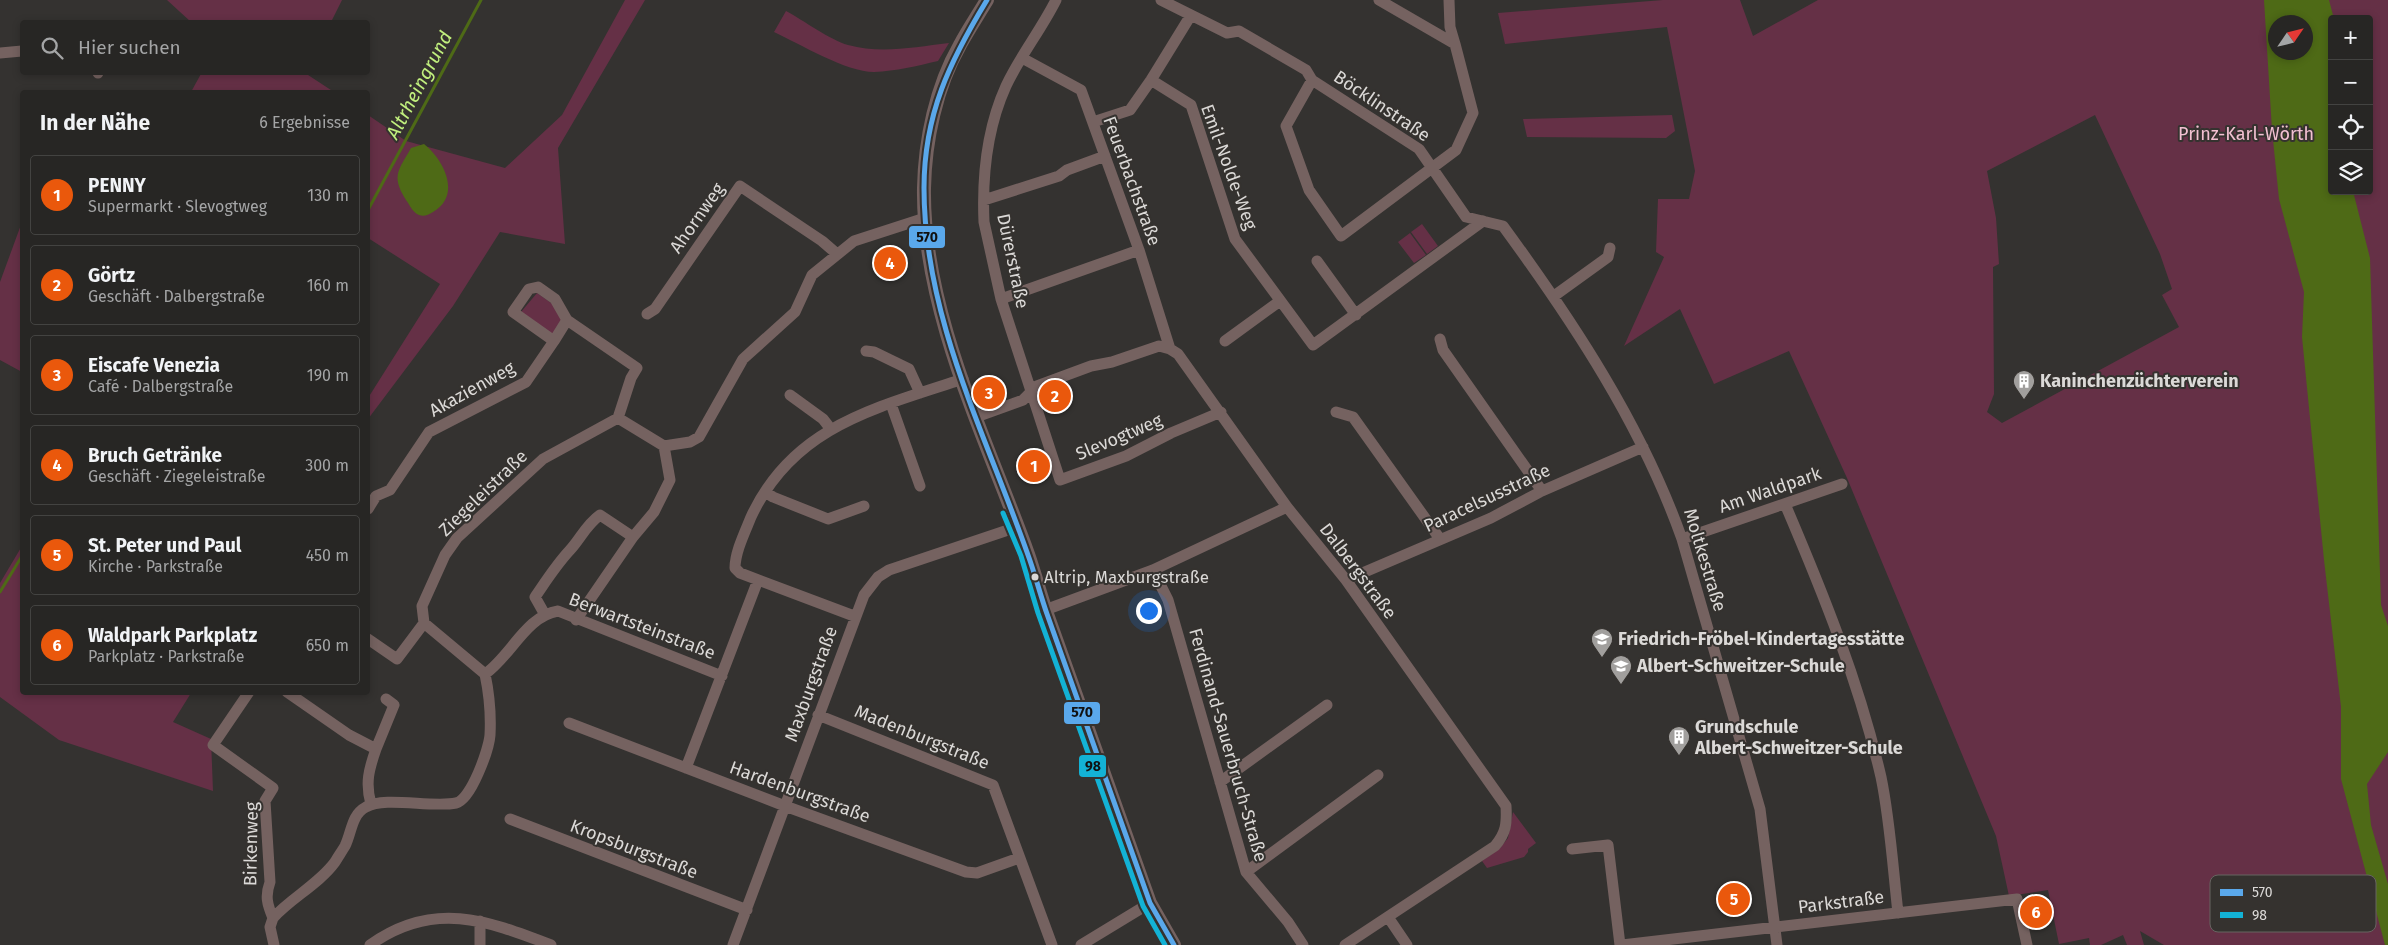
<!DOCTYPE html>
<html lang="de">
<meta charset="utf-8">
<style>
body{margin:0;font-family:"Fira Sans",sans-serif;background:#2f2e2c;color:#f1f3f6}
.controls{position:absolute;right:15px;top:15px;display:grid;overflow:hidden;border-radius:5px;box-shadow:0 2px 8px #0003}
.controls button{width:45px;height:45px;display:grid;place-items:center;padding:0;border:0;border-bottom:1px solid #434341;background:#272624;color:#f1f3f6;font:25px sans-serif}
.compass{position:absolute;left:2268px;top:15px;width:45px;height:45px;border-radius:50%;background:#272624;box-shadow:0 2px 8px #0003;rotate:55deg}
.you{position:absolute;left:1148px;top:610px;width:18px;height:18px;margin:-12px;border:4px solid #fff;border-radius:50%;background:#1a73e8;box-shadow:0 0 0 8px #1a73e833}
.badge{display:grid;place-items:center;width:32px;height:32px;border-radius:50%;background:#ea580c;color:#fff;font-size:16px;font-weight:700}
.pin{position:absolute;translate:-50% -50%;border:2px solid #fff;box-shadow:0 1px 5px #0006}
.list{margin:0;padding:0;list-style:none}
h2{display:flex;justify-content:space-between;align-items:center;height:65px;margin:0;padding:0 20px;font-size:21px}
h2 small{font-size:16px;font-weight:400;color:#a4a5a6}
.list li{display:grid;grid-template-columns:32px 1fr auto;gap:15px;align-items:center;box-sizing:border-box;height:80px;margin:0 10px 10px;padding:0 10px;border:1px solid #434341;border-radius:5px}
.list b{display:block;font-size:19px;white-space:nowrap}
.list p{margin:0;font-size:16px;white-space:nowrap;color:#a4a5a6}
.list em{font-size:16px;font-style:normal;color:#a4a5a6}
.icon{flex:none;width:28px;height:28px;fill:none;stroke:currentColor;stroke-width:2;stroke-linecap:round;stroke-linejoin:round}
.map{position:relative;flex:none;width:2388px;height:945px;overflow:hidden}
.search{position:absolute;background:#272624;box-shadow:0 2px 8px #0003;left:20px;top:20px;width:350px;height:55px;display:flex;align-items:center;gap:12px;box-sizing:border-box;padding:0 18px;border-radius:5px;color:#a4a5a6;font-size:19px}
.panel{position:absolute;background:#272624;box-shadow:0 2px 8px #0003;left:20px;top:90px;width:350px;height:605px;border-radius:5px}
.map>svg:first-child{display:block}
</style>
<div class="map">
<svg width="2388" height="945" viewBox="0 0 2388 945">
<rect width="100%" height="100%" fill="#343230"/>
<path fill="#653046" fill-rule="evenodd" d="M 167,0 L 342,0 L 331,22 L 191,22 Z
M 625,0 L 645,0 L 558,148 L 565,244 L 500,232 L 453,306 L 368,419 L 368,398 L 440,284 L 368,238 L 368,115 L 406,141 L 505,168 L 562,115 Z
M 1663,0 L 1740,0 L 1753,36 L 1818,0 L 2388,0 L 2388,945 L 2164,945 L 2140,931 L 2144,945 L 2127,945 L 2123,935 L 2101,945 L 2090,945 L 2089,938 L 2059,944 L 2048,890 L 2009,896 L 1996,836 L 1847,478 L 1789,351 L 1714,384 L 1680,309 L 1624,346 L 1664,257 L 1656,252 L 1658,199 L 1689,199 L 1695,171 L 1667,27 L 1505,44 L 1498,13 ZM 2332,19 L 2369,19 L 2369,191 L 2332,191 ZM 2276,22 L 2306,22 L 2306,52 L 2276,52 ZM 2095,115 L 2160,254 L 2172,289 L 2162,295 L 2179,327 L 2002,423 L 1987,412 L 1994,394 L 1993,267 L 1999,264 L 1996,218 L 1987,171 Z
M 786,11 C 803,20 830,40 848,45 C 881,54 915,47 949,43 L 938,61 C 917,66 896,71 874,72 C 846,72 800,44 774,32 Z
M 202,72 L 305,73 L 334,92 L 191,92 Z
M 1672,115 L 1675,131 L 1666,138 L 1527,137 L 1523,119 Z
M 22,222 L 22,372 L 0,360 L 0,282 Z
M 1422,224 L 1438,246 L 1427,254 L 1411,232 Z
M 1410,233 L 1426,255 L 1414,263 L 1398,242 Z
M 537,293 L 557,307 L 566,321 L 553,338 L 521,312 Z
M 22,546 L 22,692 L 191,693 L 173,722 L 211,739 L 213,791 L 59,740 L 0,697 L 0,583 Z
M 1513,812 L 1536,843 L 1528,849 L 1528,852 L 1524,857 L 1487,868 L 1482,861 L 1499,849 L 1508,838 Z"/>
<path fill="#4e6a16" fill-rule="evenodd" d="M 2264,0 L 2329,0 L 2334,19 L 2332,19 L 2332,191 L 2353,191 L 2370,258 L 2381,605 L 2388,626 L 2388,752 L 2367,784 L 2371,825 L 2388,884 L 2388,945 L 2385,945 L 2341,779 L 2341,707 L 2324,560 L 2302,337 L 2304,292 L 2279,199 L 2272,130 ZM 2276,22 L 2306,22 L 2306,52 L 2276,52 Z
M 424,144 C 444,160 462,195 433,212 C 428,215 424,217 419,215 C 412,212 410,205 406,200 C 391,176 398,171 411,148 Z"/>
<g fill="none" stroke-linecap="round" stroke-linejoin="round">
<path stroke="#4e6a16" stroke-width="3" d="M 368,210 L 481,0
M 0,592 L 22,556"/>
<path stroke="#756260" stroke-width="11" d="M 1056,0 C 1041,30 1020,56 1006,86 C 987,128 982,176 984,222 L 1001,299 L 1060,480 L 1126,456 L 1171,433 L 1221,412
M 1161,0 L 1227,33 L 1239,31 L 1306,70 L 1312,80 L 1419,149 L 1466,217 L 1503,226 C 1574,323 1642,426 1682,539 L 1760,809 L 1777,945
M 1449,0 L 1450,27 L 1455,44
M 0,53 L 22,51
M 1022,58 L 1081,90 L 1139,250 L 1170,349
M 98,72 L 98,73
M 1151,80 L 1191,105 L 1235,239 L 1313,345 L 1483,221
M 1312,80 L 1286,126 L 1309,190 L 1341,236 L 1456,150 L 1473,113 L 1455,44 L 1379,0
M 1093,122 L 1130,110 L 1151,80 L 1191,15
M 984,200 L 1059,176 L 1067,170 L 1105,156
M 1317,261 L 1356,315
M 1554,296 L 1608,257 L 1610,248
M 1001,299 L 1139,250
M 647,314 L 655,309 L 740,186 L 822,241 L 837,254
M 567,320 L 554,341 L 513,312 L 529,289 L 538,287 L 555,299 L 567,320 L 637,368 L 631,378 L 618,418
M 1440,339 L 1443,350 L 1542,491
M 1225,341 L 1280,301
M 866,351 L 874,352 L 909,369 L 920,393
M 790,395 L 823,419 L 830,428
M 891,404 L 920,486
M 1336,412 L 1353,417 L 1440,539
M 976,417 L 1023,400 L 1037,386 L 1091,366 L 1112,362 L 1159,346 L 1170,349 L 1178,354 L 1287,507 L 1346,580 L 1506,806 C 1507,824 1506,833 1495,846 L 1345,945
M 765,492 L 773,497 L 828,519 L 864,506
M 1785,504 C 1823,593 1859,682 1881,777 C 1890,820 1893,869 1898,913
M 368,509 L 376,496 L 390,490 L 429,432 L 526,382 L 554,341
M 1682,539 L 1842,484
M 1153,570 L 1168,600 L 1246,872 L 1288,922 L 1303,945
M 1346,580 L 1491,518 L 1542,491 L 1643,447
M 1045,610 L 1153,570 L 1287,507
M 544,613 L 535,597 C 546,581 556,565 570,550 C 581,538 586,525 600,515 L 633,537 L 654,512 L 670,480 L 664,446
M 854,616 L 740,573 L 735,568 C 735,552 745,532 751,517 C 793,426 876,408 963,379
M 576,620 L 633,537
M 368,639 L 397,659 L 424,623
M 485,674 C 511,656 526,616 558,611 L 722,676
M 249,692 L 213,745 L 273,788 L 265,801 L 270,882 C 265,896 267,904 273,918
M 287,692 L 349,735 L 376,749 C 369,769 365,783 371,804
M 818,715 L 993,785 L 1052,945
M 569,723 L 785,806 L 966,872 L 977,873 L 1019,858
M 376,749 L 394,705 L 386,699
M 686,768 L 758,580
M 1220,782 L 1327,705
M 510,819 L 747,910
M 1572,849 L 1608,845 L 1620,945
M 1246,872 L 1378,775
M 1388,917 L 1407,945
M 480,921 L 480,945
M 274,945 L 270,927 L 273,918 C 291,898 319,884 335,862 C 338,857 342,851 345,846 C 352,832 351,815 366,807 C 384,796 432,808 456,803 C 471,800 489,749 490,735 C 491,716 489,693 485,674 L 424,623 L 422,606 L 445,555 L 457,538 L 543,459 L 618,418 L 664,446 L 690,442 L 699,437 L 743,359 L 795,312 L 812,275 L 854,241 L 925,218
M 370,945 C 433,900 486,920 551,945
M 733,945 L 864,595 L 878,577 L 889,570 L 1017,527
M 1081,945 L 1150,903
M 1622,945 L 2017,899 L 2027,945"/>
<path stroke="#756260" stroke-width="14" d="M 987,0 C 978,15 968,30 960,45 C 936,87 925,140 924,188 C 922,311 987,440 1028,554 C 1035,574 1040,594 1047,614 C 1081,710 1116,806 1150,903 L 1174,945"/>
<g stroke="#35322f" stroke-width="9">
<path id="bus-1" d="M 987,0 C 950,61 924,114 924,188 C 924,318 986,435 1028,555 C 1035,574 1040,594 1047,614 C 1081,711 1116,807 1150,903 L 1174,945"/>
</g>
<g stroke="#35322f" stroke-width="9">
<path id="bus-2" d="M 1003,513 L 1021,556 L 1038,613 L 1143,906 L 1165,945"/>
</g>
<use href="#bus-1" stroke="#5aa8eb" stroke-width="5"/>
<use href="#bus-2" stroke="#13b2d5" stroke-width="5"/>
</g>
<defs>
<g id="building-pin" transform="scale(1.125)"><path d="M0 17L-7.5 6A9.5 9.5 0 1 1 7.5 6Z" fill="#a19f9d" stroke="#35322f"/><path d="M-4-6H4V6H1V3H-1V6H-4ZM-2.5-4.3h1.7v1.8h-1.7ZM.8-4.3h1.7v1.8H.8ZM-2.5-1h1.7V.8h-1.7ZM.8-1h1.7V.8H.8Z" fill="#fff"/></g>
<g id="school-pin" transform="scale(1.125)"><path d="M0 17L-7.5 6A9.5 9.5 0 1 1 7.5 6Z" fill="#a19f9d" stroke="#35322f"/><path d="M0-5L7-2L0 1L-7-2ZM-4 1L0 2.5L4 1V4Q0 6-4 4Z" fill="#fff"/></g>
</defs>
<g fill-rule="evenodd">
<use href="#building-pin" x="2024" y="381"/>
<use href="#school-pin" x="1602" y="639"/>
<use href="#school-pin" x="1621" y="666"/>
<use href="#building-pin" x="1679" y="737"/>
</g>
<circle fill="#dbd9d7" stroke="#35322f" stroke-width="2" cx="1035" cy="577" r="4.5"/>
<g text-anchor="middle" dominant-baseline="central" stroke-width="4" stroke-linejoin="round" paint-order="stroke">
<g font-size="17" fill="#dbd9d7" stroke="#35322f" text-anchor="start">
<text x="1044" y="577">Altrip, Maxburgstraße</text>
</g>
<g font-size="18" fill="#dbd9d7" stroke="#35322f">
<text transform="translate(1382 106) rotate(34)">Böcklinstraße</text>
<text transform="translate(1229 167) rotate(70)">Emil-Nolde-Weg</text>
<text transform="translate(1132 181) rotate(70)">Feuerbachstraße</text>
<text transform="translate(697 218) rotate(-55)">Ahornweg</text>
<text transform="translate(1013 261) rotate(78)">Dürerstraße</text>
<text transform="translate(472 389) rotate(-29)">Akazienweg</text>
<text transform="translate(1119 437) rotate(-23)">Slevogtweg</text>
<text transform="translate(1770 490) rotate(-19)">Am Waldpark</text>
<text transform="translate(483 493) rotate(-44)">Ziegeleistraße</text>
<text transform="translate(1487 498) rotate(-25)">Paracelsusstraße</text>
<text transform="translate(1705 560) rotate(73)">Moltkestraße</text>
<text transform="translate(1358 571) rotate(53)">Dalbergstraße</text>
<text transform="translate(642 626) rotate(21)">Berwartsteinstraße</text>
<text transform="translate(811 684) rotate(-70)">Maxburgstraße</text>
<text transform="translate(922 737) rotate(22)">Madenburgstraße</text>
<text transform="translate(1228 745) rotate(74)">Ferdinand-Sauerbruch-Straße</text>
<text transform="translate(800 792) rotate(20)">Hardenburgstraße</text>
<text transform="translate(251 844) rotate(-89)">Birkenweg</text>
<text transform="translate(634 849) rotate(21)">Kropsburgstraße</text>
<text transform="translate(1841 902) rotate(-7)">Parkstraße</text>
</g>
<g font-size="18" fill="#f2c0d1" stroke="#35322f">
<text x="2246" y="134">Prinz-Karl-Wörth</text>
</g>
<g font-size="18" font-weight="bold" fill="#dbd9d7" stroke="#35322f" text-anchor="start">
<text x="2040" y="381">Kaninchenzüchterverein</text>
<text x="1618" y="639">Friedrich-Fröbel-Kindertagesstätte</text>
<text x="1637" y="666">Albert-Schweitzer-Schule</text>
<text x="1695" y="727">Grundschule<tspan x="1695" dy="21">Albert-Schweitzer-Schule</tspan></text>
</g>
<g font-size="19" font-style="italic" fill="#c1f07e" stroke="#35322f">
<text transform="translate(419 85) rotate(-62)">Altrheingrund</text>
</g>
</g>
<rect x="2210" y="875" width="166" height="57" rx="8" fill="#35322f" stroke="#676461" stroke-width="1"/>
<rect x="2220" y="889" width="23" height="7" fill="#5aa8eb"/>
<rect x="2220" y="912" width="23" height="6" fill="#13b2d5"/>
<g font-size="14" fill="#dbd9d7">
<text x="2252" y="897">570</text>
<text x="2252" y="920">98</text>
</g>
<g stroke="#35322f" stroke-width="2">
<rect x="908" y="225" width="38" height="24" rx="5" fill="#5aa8eb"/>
<rect x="1063" y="701" width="38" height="24" rx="5" fill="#5aa8eb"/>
<rect x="1078" y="754" width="29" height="24" rx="5" fill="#13b2d5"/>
</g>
<g font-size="14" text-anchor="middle" font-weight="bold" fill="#111">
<text x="927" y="242">570</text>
<text x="1082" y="717">570</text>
<text x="1093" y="771">98</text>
</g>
</svg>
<div class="controls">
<button>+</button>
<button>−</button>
<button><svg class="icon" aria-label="locate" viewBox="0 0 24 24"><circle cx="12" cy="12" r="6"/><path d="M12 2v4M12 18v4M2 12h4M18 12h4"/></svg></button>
<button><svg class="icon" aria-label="layers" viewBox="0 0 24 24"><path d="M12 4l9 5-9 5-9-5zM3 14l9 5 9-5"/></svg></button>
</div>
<svg class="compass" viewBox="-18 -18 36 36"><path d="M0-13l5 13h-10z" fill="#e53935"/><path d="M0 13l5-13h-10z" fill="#a4a5a6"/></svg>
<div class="you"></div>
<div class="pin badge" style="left:1034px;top:466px">1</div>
<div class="pin badge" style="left:1055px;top:396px">2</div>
<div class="pin badge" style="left:989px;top:393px">3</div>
<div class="pin badge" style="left:890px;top:263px">4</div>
<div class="pin badge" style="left:1734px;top:899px">5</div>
<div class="pin badge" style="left:2036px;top:912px">6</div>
<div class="search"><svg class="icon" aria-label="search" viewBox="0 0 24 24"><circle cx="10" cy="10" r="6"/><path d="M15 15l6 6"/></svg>Hier suchen</div>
<section class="panel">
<h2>In der Nähe<small>6 Ergebnisse</small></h2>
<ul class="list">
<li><span class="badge">1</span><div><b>PENNY</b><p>Supermarkt · Slevogtweg</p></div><em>130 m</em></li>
<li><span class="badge">2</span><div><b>Görtz</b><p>Geschäft · Dalbergstraße</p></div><em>160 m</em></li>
<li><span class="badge">3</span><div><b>Eiscafe Venezia</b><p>Café · Dalbergstraße</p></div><em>190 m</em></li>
<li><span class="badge">4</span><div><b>Bruch Getränke</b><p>Geschäft · Ziegeleistraße</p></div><em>300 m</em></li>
<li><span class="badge">5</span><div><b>St. Peter und Paul</b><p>Kirche · Parkstraße</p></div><em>450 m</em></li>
<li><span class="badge">6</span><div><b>Waldpark Parkplatz</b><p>Parkplatz · Parkstraße</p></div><em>650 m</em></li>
</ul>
</section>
</div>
